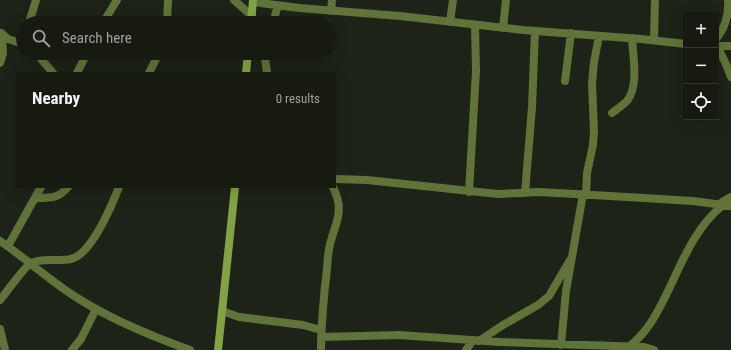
<!DOCTYPE html>
<meta charset="utf-8">
<style>
body{margin:0;font-family:"Roboto Condensed",sans-serif;background:#1f231a;color:#f1f3f6}
.controls{position:absolute;right:12px;top:12px;display:grid;overflow:hidden;border-radius:0px;box-shadow:0 4px 16px #0002}
.controls button{width:36px;height:36px;display:grid;place-items:center;padding:0;border:0;border-bottom:1px solid #353831;background:#161a11;color:#f1f3f6;font:20px sans-serif}
.list{margin:0;padding:0;list-style:none}
h2{display:flex;justify-content:space-between;align-items:center;height:52px;margin:0;padding:0 16px;font-size:17px}
h2 small{font-size:13px;font-weight:400;color:#9ea19f}
.icon{flex:none;width:22px;height:22px;fill:none;stroke:currentColor;stroke-width:2;stroke-linecap:round;stroke-linejoin:round}
.map{position:relative;flex:none;width:731px;height:350px;overflow:hidden}
.search{position:absolute;background:#161a11;box-shadow:0 4px 16px #0002;left:16px;top:16px;width:320px;height:44px;display:flex;align-items:center;gap:10px;box-sizing:border-box;padding:0 14px;border-radius:22px;color:#9ea19f;font-size:15px}
.panel{position:absolute;background:#161a11;box-shadow:0 4px 16px #0002;left:16px;top:72px;width:320px;height:116px;border-radius:0px}
.map>svg:first-child{display:block}
</style>
<div class="map">
<svg width="731" height="350" viewBox="0 0 731 350">
<rect width="100%" height="100%" fill="#1e2317"/>
<g fill="none" stroke-linecap="round" stroke-linejoin="round">
<path stroke="#5f733b" stroke-width="8" d="M 234,0 L 252,16
M 253,2 L 299,8 L 400,16 L 523,30 L 641,39 L 686,44
M 331,11 L 332,0
M 450,22 L 453,0
M 29,23 L 36,0
M 103,23 L 117,0
M 167,23 L 168,0
M 273,23 L 278,5
M 503,28 L 506,0
M 1,33 L 8,39 L 23,44
M 716,39 C 725,28 729,15 728,0
M 654,40 L 655,0
M 716,46 L 731,46
M 717,46 L 726,64 L 731,77
M 36,53 L 53,73
M 266,53 L 265,58 L 267,73
M 0,63 L 3,54 L 2,35
M 77,73 L 87,53
M 149,73 L 159,53
M 565,81 L 571,33
M 612,113 C 617,109 622,106 627,101 C 639,86 633,56 632,38
M 335,179 L 367,180 L 498,194 L 539,192 L 610,196 L 693,201 L 731,206
M 469,192 L 476,71 L 475,25
M 525,193 L 532,107 L 535,31
M 586,195 L 587,173 L 593,145 L 594,131 L 592,83 L 594,62 L 599,36
M 35,198 C 50,198 58,199 68,187
M 719,204 L 731,197
M 0,241 C 27,259 51,282 79,299 C 114,321 151,336 190,350
M 8,246 L 41,187
M 0,300 C 5,294 26,265 31,263 C 44,257 58,262 71,259 C 91,255 112,205 119,187
M 222,311 L 239,317 L 303,325 L 321,330
M 0,329 L 5,350
M 321,337 L 399,335 L 500,342 L 644,347 L 654,350
M 479,341 L 503,325 L 538,305 L 549,296 L 570,260
M 561,345 L 566,291 L 583,194
M 629,347 C 637,340 644,333 650,324 C 676,285 685,236 723,205
M 72,350 L 81,339 L 96,309
M 321,350 C 321,328 323,307 325,286 C 327,274 327,261 329,249 C 334,223 346,214 333,187
M 466,350 L 473,340"/>
<path stroke="#83a245" stroke-width="8" d="M 251,23 L 253,0
M 246,73 L 248,53
M 218,350 L 235,187"/>
</g>
</svg>
<div class="controls">
<button>+</button>
<button>−</button>
<button><svg class="icon" aria-label="locate" viewBox="0 0 24 24"><circle cx="12" cy="12" r="6"/><path d="M12 2v4M12 18v4M2 12h4M18 12h4"/></svg></button>
</div>
<div class="search"><svg class="icon" aria-label="search" viewBox="0 0 24 24"><circle cx="10" cy="10" r="6"/><path d="M15 15l6 6"/></svg>Search here</div>
<section class="panel">
<h2>Nearby<small>0 results</small></h2>
<ul class="list">
</ul>
</section>
</div>
